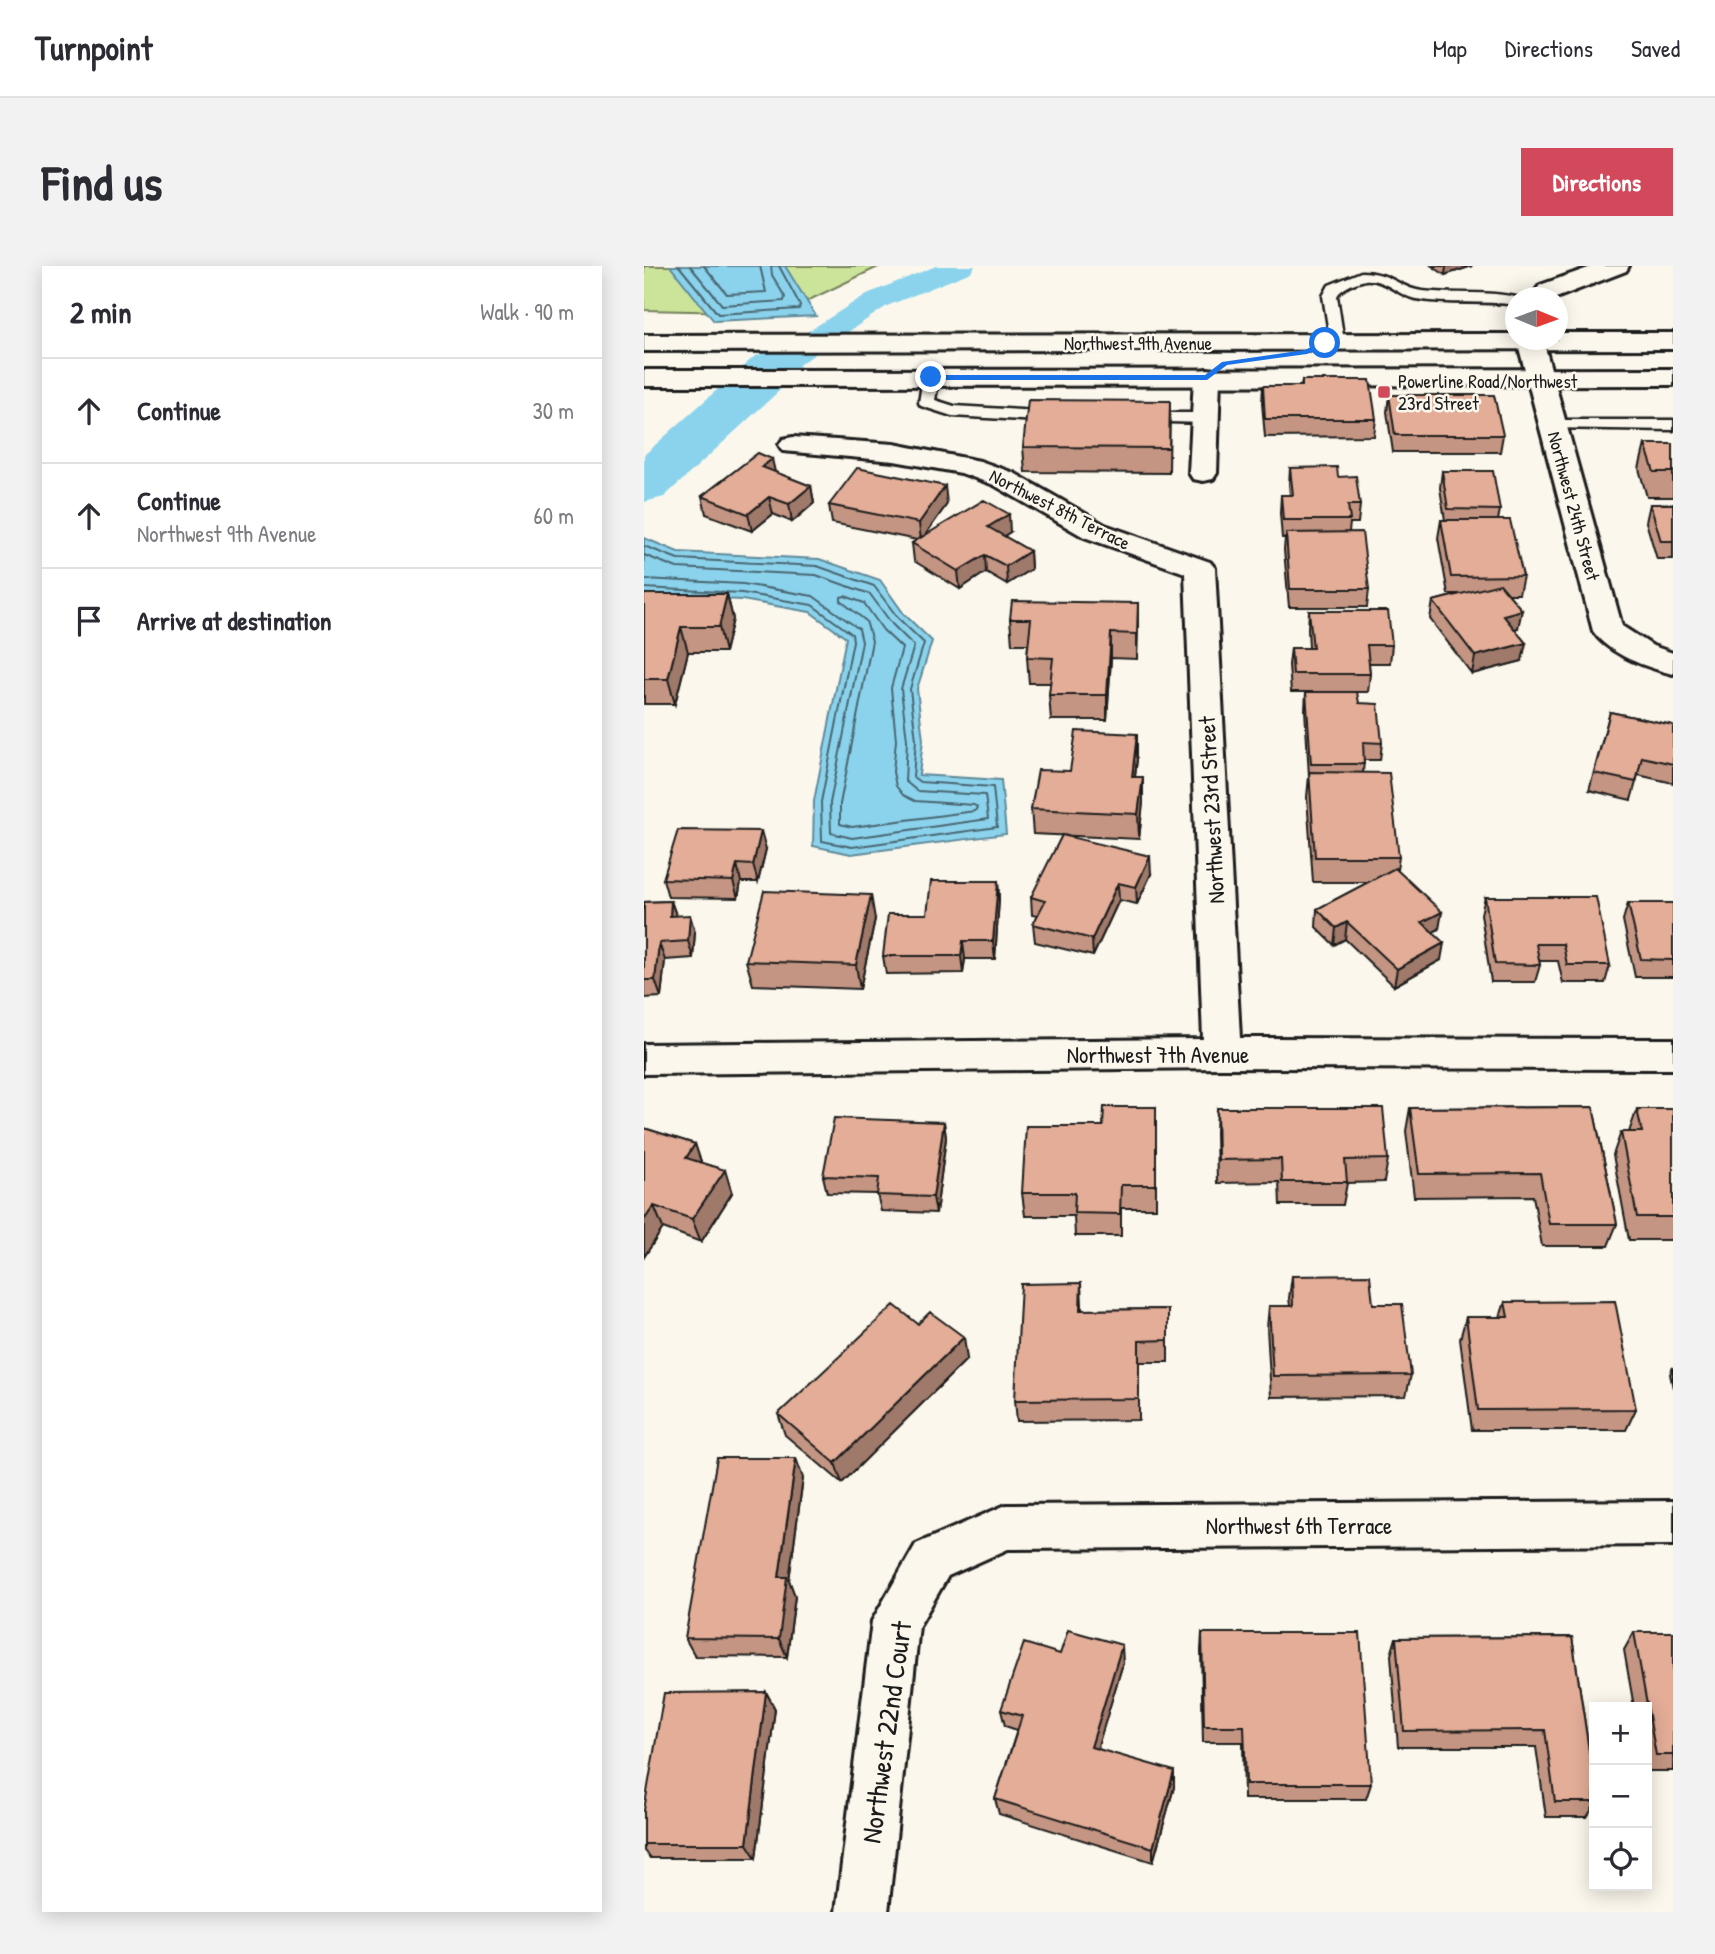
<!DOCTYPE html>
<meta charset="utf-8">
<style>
body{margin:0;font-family:"Patrick Hand",sans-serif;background:#f2f2f3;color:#2b2b33}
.controls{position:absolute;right:21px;bottom:21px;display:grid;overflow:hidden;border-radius:0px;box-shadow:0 4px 18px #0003}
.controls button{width:63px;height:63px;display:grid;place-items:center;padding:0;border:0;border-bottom:2px solid #e1e1e2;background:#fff;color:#2b2b33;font:35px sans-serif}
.compass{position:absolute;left:861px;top:21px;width:63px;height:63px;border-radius:50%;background:#fff;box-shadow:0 4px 18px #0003;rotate:91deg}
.stop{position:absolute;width:21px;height:21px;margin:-16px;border:5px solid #1a73e8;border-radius:50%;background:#fff}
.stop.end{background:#1a73e8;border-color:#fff;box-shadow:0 2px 7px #0008}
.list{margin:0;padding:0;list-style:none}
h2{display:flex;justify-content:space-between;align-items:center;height:91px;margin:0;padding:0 28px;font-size:30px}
h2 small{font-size:23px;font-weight:400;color:#7c7c81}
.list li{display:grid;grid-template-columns:46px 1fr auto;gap:21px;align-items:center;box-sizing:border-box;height:105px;padding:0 28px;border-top:2px solid #e1e1e2}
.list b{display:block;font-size:26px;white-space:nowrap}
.list p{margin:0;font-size:23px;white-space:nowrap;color:#7c7c81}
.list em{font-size:23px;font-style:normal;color:#7c7c81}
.icon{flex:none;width:38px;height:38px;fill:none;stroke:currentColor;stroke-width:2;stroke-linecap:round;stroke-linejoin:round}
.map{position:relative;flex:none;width:1029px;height:1646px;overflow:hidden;border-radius:0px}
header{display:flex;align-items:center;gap:42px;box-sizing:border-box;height:98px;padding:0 35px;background:#fff;border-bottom:2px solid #e1e1e2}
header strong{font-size:33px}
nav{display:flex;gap:38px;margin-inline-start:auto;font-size:24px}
.intro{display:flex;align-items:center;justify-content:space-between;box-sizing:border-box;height:168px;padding:0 42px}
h1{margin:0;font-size:49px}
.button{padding:18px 32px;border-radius:0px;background:#d1495b;color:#fff;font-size:24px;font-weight:700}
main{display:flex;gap:42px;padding:0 42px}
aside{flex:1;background:#fff;border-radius:0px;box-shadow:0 4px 18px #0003}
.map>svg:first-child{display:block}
</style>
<header>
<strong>Turnpoint</strong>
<nav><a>Map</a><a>Directions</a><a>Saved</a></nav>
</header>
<div class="intro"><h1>Find us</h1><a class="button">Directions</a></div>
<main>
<aside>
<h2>2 min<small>Walk · 90 m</small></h2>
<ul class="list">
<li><svg class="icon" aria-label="ahead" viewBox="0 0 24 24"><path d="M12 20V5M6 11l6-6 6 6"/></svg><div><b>Continue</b></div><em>30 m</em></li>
<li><svg class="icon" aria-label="ahead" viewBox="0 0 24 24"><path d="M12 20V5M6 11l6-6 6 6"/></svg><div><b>Continue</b><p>Northwest 9th Avenue</p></div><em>60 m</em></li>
<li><svg class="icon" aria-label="arrive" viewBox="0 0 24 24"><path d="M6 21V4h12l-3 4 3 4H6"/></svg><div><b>Arrive at destination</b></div></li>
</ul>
</aside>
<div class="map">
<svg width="1029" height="1646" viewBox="0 0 1029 1646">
<rect width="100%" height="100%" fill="#fbf7ec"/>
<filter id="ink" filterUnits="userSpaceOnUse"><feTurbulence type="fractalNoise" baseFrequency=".0143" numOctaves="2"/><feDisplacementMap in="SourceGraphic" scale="14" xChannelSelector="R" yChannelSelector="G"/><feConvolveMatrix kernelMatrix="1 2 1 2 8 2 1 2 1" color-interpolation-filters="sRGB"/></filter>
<g filter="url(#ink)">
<path fill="#cbe49a" stroke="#74805b" stroke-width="2" d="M 0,0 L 236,0 L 138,47 L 0,44 Z"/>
<path fill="#8bd3ed" stroke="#5f8a99" stroke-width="2" d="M 26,0 L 141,0 L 172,50 L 70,55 Z
M 0,272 L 34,286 L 175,293 L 236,314 L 260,348 L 288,375 L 273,423 L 279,474 L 275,509 L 357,514 L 362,568 L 207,588 L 169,580 L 170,535 L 202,372 L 166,346 L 98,334 L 0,329 Z"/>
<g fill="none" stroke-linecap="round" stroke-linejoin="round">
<path stroke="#486570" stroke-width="2" d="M 35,0 L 74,48 L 155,43 L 156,39 L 135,0
M 46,0 L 78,39 L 140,35 L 141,31 L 128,9 L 127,0
M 60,0 L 83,28 L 122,26 L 116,0
M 0,280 L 34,293 L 173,300 L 230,320 L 254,352 L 280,377 L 266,423 L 272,474 L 269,511 L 276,516 L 349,521 L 353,561 L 208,581 L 178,575 L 177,536 L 209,375 L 208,368 L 168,339 L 98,327 L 0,322
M 0,289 L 33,302 L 172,309 L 226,328 L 248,358 L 270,380 L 257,423 L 263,474 L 261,515 L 273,525 L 341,529 L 344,553 L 208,572 L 187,567 L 186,537 L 218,376 L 215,363 L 169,330 L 99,318 L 0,313
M 201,330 L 220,337 L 239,364 L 258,382 L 247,422 L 252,474 L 249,506 L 252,520 L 259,529 L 271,535 L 330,539 L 333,541 L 331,545 L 208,561 L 196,558 L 196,538 L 228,375 L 222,355 L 197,335 L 197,331 Z"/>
<path fill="#8bd3ed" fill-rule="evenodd" d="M 292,0 L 331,0 L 327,6 L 243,40 L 141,108 L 130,110 L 119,108 L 115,101 L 119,94 L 223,28 Z"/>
<path fill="#8bd3ed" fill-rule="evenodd" d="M 130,85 L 149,90 L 156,101 L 149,112 L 20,231 L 0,236 L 0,189 L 111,90 Z"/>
<g stroke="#1c1c1c" stroke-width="5">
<path id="lane" d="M 717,6 C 747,6 755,22 778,25 C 811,29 843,24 876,32 L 872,32 L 872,39 C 839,34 805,39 772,33 C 755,30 739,12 721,14 C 712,16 697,22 693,30 L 700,76 L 692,81 L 687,79 L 679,30 L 685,19 Z
M 287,106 L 295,111 L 291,134 L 310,140 L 411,146 L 419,151 L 411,156 L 308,150 L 277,140 L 275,137 L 279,111 Z
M 495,147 L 561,147 L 569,152 L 561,157 L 489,155 L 487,152 Z
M 909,154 L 1029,154 L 1029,164 L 903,162 L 901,159 L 903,156 Z"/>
</g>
<g stroke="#1c1c1c" stroke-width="6">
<path id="street" d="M 950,0 L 985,0 L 982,5 L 912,32 L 886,32 L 896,19 Z
M 873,74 L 899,74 L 978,360 L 1009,380 L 1029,387 L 1029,408 C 1002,401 965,389 949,365 Z
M 563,103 L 572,105 L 576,111 L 573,207 L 569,213 L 559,215 L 549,213 L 545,207 L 550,111 L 554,105 Z
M 149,171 L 250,178 L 336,195 L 370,207 L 461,259 L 566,296 L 571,302 L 596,772 L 1029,773 L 1029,803 L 578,802 L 0,808 L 0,778 L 559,773 L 541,307 L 440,271 L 350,219 L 317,207 L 250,195 L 139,185 L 135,179 L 139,173 Z
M 1029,1235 L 1029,1279 L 364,1283 L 304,1310 L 275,1360 L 244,1646 L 192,1646 L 228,1355 L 272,1278 L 362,1239 Z"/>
</g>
<g stroke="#1c1c1c" stroke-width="6">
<path id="secondary" d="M 914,67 L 1029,67 L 1029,83 L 0,85 L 0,69 L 872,68 L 872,74 L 914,74 Z
M 1029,103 L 1029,119 L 0,120 L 0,104 Z"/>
</g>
<use href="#lane" fill="#fbf7ec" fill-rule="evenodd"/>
<use href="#street" fill="#fbf7ec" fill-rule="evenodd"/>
<use href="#secondary" fill="#fbf7ec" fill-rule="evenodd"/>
</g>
<path fill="#c39582" stroke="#1c1c1c" stroke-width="2" d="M 788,0 L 828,0 L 801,9 Z
M 658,114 L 732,153 L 730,170 L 621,171 L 618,137 L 619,120 L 657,120 Z
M 745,129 L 859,169 L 856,186 L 749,186 L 743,146 Z
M 526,135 L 525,207 L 381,206 L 379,181 Z
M 1001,178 L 1029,178 L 1029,231 L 1003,231 L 995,203 Z
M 646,202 L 694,211 L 716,239 L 714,257 L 706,257 L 705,266 L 725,323 L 723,341 L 645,341 L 640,284 L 641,272 L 638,272 L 636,247 L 637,229 L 646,229 L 645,219 Z
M 798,205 L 856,244 L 854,254 L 879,310 L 875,328 L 864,328 L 874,362 L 870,363 L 878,395 L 828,408 L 786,353 L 789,335 L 815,328 L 804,328 L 794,272 L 797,254 L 801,254 L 796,222 Z
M 131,206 L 167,220 L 170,237 L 148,256 L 129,248 L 108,265 L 62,248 L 58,230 Z
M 303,238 L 281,269 L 366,266 L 360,270 L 386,285 L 387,303 L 363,318 L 342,306 L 316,323 L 270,295 L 268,277 L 273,274 L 188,257 L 185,239 Z
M 1006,238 L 1029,238 L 1029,293 L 1013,293 L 1002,256 Z
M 0,328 L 83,328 L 89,353 L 81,386 L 44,386 L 31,438 L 0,438 Z
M 494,337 L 493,393 L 467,392 L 463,454 L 407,454 L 405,429 L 407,417 L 385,417 L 383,391 L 384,378 L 368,378 L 366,353 Z
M 665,345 L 748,379 L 746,397 L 725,397 L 726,408 L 724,426 L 672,426 L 715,437 L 738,477 L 736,494 L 720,494 L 719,507 L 755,591 L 753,604 L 795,663 L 789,666 L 797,694 L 750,720 L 701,673 L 690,679 L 672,661 L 673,643 L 725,616 L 669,616 L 663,531 L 665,510 L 661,444 L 662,426 L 647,426 L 645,399 L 647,382 L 665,382 L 664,363 Z
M 966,446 L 1029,459 L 1029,517 L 994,509 L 987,534 L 945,524 Z
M 493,493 L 491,511 L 499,536 L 495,573 L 389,568 L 387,543 L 426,505 Z
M 122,583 L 114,616 L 97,616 L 94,632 L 24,631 L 19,613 Z
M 507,608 L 493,638 L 475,634 L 449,690 L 391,676 L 389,658 L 393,650 L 388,649 L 387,631 Z
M 354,615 L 355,633 L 351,693 L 321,693 L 319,707 L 242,708 L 239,690 L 283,648 Z
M 841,631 L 966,699 L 961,717 L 919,717 L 914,695 L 895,695 L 896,699 L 891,716 L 847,716 L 837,648 Z
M 27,635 L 32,649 L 51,666 L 49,692 L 21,694 L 17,731 L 0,732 L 0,636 Z
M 984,637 L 1029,637 L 1029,711 L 991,711 L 979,654 Z
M 231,653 L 216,723 L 109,719 L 102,695 Z
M 512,841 L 512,942 L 477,942 L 477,970 L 431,970 L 430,950 L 381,950 L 378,927 L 459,860 Z
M 949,841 L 973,958 L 964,980 L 898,980 L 889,930 L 770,931 L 762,865 L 766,842 Z
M 573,842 L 744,893 L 740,916 L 703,917 L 699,939 L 636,939 L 635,916 L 573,917 L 572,866 Z
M 993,843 L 1029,843 L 1029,974 L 985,974 L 969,889 L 977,866 L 985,866 Z
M 300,856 L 302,872 L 292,947 L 237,945 L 233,928 L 183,927 L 179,910 Z
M 0,862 L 51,878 L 57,897 L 88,927 L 57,976 L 19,962 L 0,991 Z
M 648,1010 L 729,1038 L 767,1109 L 762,1130 L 627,1131 L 623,1062 L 625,1040 L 646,1040 L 645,1032 Z
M 861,1036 L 992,1143 L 982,1164 L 828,1164 L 816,1073 L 822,1051 L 856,1051 Z
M 524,1043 L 524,1096 L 495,1096 L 495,1154 L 373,1155 L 371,1134 L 438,1044 Z
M 274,1058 L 323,1093 L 198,1217 L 141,1169 L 134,1148 Z
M 1029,1101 L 1029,1122 L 1026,1108 Z
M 159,1212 L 145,1314 L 151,1330 L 143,1391 L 51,1390 L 41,1372 Z
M 990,1366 L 1029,1366 L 1029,1505 L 1003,1505 L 1003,1441 L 990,1441 L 980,1384 Z
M 558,1367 L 727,1518 L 722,1533 L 600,1533 L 599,1476 L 559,1476 L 557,1385 Z
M 928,1371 L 950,1518 L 950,1540 L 943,1551 L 902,1551 L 892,1481 L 754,1481 L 747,1389 L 752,1372 Z
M 416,1388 L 479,1397 L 453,1482 L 530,1521 L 509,1596 L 355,1548 L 351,1533 L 373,1464 L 361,1460 L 357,1444 Z
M 122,1426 L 131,1443 L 112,1592 L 6,1592 L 0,1585 L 0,1544 Z"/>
<path fill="#9f796a" stroke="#1c1c1c" stroke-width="2" d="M 802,0 L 828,0 L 801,9 Z
M 128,193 L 132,210 L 118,201 Z
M 167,220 L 170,237 L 148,256 L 145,238 Z
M 301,220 L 303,238 L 277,275 L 275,257 Z
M 125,231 L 129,248 L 108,265 L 104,248 Z
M 365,248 L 366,266 L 346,279 L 344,261 Z
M 386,285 L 387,303 L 363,318 L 362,300 Z
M 341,289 L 342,306 L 316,323 L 314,305 Z
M 83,328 L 89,353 L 81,386 L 75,361 Z
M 494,337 L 494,362 L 493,393 L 493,368 Z
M 878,344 L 874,362 L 856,367 L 859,349 Z
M 37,361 L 44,386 L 31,438 L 24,413 Z
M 467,367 L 467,392 L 463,454 L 463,429 Z
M 882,377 L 878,395 L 828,408 L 831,390 Z
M 493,468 L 493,493 L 488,536 L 488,511 Z
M 499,511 L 499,536 L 495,573 L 494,548 Z
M 117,565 L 122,583 L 114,616 L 109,599 Z
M 506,590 L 507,608 L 493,638 L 492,621 Z
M 93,598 L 97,616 L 94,632 L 89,615 Z
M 354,615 L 355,633 L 351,693 L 349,675 Z
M 474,617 L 475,634 L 449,690 L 448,673 Z
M 227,629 L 231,653 L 216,723 L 212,699 Z
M 27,635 L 33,652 L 26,650 Z
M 798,646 L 795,663 L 776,673 L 778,656 Z
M 46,649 L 51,666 L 49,692 L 44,675 Z
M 703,656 L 701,673 L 690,679 L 692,662 Z
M 319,675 L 321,693 L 319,707 L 317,690 Z
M 15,677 L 21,694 L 17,731 L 11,714 Z
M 800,677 L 797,694 L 750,720 L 753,703 Z
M 300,856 L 302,872 L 292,947 L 289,931 Z
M 51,878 L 59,902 L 42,892 Z
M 81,904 L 88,927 L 57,976 L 48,953 Z
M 10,940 L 19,962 L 0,991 L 0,954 Z
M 437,1017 L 438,1039 L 438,1065 L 436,1044 Z
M 320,1071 L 323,1093 L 198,1217 L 191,1197 Z
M 152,1192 L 159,1212 L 145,1314 L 151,1330 L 143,1391 L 135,1373 L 135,1311 Z
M 478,1379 L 479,1397 L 449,1497 L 447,1481 Z
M 122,1426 L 131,1443 L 112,1592 L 103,1578 Z
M 530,1505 L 530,1521 L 509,1596 L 509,1582 Z"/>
<path fill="#e3ad97" stroke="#1c1c1c" stroke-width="2" d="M 658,114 L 726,114 L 732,153 L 621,153 L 619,120 L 658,120 Z
M 745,129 L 850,129 L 859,169 L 751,169 Z
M 384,134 L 526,135 L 525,182 L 379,181 Z
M 1001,178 L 1029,178 L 1029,206 L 1010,206 Z
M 114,187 L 128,193 L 118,201 L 167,220 L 145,238 L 125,231 L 104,248 L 58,230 Z
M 693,201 L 694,211 L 712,210 L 716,239 L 704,239 L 706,254 L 639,254 L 637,229 L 649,229 L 646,202 Z
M 213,202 L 301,220 L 275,257 L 185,239 Z
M 798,205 L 849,205 L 856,244 L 804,243 Z
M 340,234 L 365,248 L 344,261 L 386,285 L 362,300 L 341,289 L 314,305 L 268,277 Z
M 1006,238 L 1029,238 L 1029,275 L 1017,275 Z
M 797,254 L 866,254 L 879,310 L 807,311 Z
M 718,266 L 725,323 L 646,323 L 642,267 Z
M 856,318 L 878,344 L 859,349 L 882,377 L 831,390 L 789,335 Z
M 0,328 L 83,328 L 75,361 L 37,361 L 24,413 L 0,413 Z
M 368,335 L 494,337 L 493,368 L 467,367 L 463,429 L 405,429 L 409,392 L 383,391 L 387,353 L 366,353 Z
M 665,345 L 744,345 L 748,379 L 723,379 L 726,408 L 649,408 L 647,382 L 669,382 Z
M 662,426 L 713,426 L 715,437 L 734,438 L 738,477 L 719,476 L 720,498 L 667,498 Z
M 966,446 L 1029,459 L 1029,498 L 998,491 L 992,516 L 950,507 Z
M 432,465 L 493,468 L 488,511 L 499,511 L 494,548 L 387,543 L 394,504 L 426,505 Z
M 665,506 L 745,507 L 755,591 L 671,591 Z
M 34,564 L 117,565 L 109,599 L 93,598 L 89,615 L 19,613 Z
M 418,569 L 506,590 L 492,621 L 474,617 L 448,673 L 389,658 L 401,635 L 387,631 Z
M 751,602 L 798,646 L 778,656 L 800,677 L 753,703 L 703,656 L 692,662 L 673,643 Z
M 287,615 L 354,615 L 349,675 L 319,675 L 317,690 L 239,690 L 244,648 L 283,648 Z
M 120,625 L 227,629 L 212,699 L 102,695 Z
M 841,631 L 952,631 L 966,699 L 923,699 L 919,678 L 892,678 L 896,699 L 851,698 Z
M 27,635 L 26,650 L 46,649 L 44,675 L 15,677 L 11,714 L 0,714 L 0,636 Z
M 984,637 L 1029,637 L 1029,694 L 997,693 Z
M 460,841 L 512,841 L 512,919 L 477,919 L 476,948 L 430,947 L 431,927 L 378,927 L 382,860 L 459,860 Z
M 949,841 L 973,958 L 905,958 L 896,907 L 775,908 L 766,842 Z
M 573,842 L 739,842 L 744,893 L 701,894 L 703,916 L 638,916 L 637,893 L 574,894 Z
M 993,843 L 1029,843 L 1029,951 L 993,951 L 977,866 L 998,866 Z
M 190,852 L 300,856 L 289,931 L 233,929 L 235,912 L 179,910 Z
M 0,862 L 51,878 L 42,892 L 81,904 L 48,953 L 10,940 L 0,954 Z
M 726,1009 L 729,1038 L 758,1038 L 767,1109 L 629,1110 L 625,1040 L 649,1040 L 648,1010 Z
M 437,1017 L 436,1044 L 524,1043 L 524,1074 L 495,1075 L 495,1133 L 371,1134 L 377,1018 Z
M 971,1035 L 992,1143 L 834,1144 L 822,1051 L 864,1051 L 861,1036 Z
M 250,1039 L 274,1058 L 286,1046 L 320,1071 L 191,1197 L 134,1148 Z
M 73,1192 L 152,1192 L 135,1311 L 143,1311 L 135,1373 L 41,1372 Z
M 424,1364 L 478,1379 L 447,1481 L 530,1505 L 509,1582 L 351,1533 L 378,1450 L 357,1444 L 380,1377 L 416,1388 Z
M 990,1366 L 1029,1366 L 1029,1489 L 1012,1489 Z
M 558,1367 L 716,1367 L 727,1518 L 602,1518 L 600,1460 L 560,1460 Z
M 928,1371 L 950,1518 L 950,1536 L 911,1536 L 901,1464 L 760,1465 L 752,1372 Z
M 122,1426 L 103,1578 L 0,1578 L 0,1544 L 20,1427 Z"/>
</g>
<path fill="#1a73e8" d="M 681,74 L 684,78 L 663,88 L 583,99 L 563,114 L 287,114 L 283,111 L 287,109 L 561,109 L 578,96 L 661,84 Z"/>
<rect fill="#d1495b" stroke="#fbf7ec" stroke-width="2.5" x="733" y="119" width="14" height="14" rx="3.5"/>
<g text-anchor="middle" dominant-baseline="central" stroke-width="5" stroke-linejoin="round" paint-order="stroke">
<g font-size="19" fill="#1c1c1c" stroke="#fbf7ec">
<text x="494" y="77">Northwest 9th Avenue</text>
<text transform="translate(930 240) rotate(75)">Northwest 24th Street</text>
<text transform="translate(416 243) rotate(27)">Northwest 8th Terrace</text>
</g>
<g font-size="19" fill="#1c1c1c" stroke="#fbf7ec" text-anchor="start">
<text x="754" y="115">Powerline Road/Northwest<tspan x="754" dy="22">23rd Street</tspan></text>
</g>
<g font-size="23" fill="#1c1c1c" stroke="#fbf7ec">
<text transform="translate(567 544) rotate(-93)">Northwest 23rd Street</text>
<text x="514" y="788">Northwest 7th Avenue</text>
<text x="655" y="1259">Northwest 6th Terrace</text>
</g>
<g font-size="28" fill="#1c1c1c" stroke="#fbf7ec">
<text transform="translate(242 1466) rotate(-82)">Northwest 22nd Court</text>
</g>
</g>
</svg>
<div class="controls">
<button>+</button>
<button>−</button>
<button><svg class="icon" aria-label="locate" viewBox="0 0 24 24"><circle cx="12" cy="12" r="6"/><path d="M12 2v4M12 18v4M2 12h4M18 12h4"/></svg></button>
</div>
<svg class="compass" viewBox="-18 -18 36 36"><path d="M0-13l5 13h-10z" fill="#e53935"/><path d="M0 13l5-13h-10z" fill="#7c7c81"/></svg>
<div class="stop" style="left:681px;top:77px"></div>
<div class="stop end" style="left:287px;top:111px"></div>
</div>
</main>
